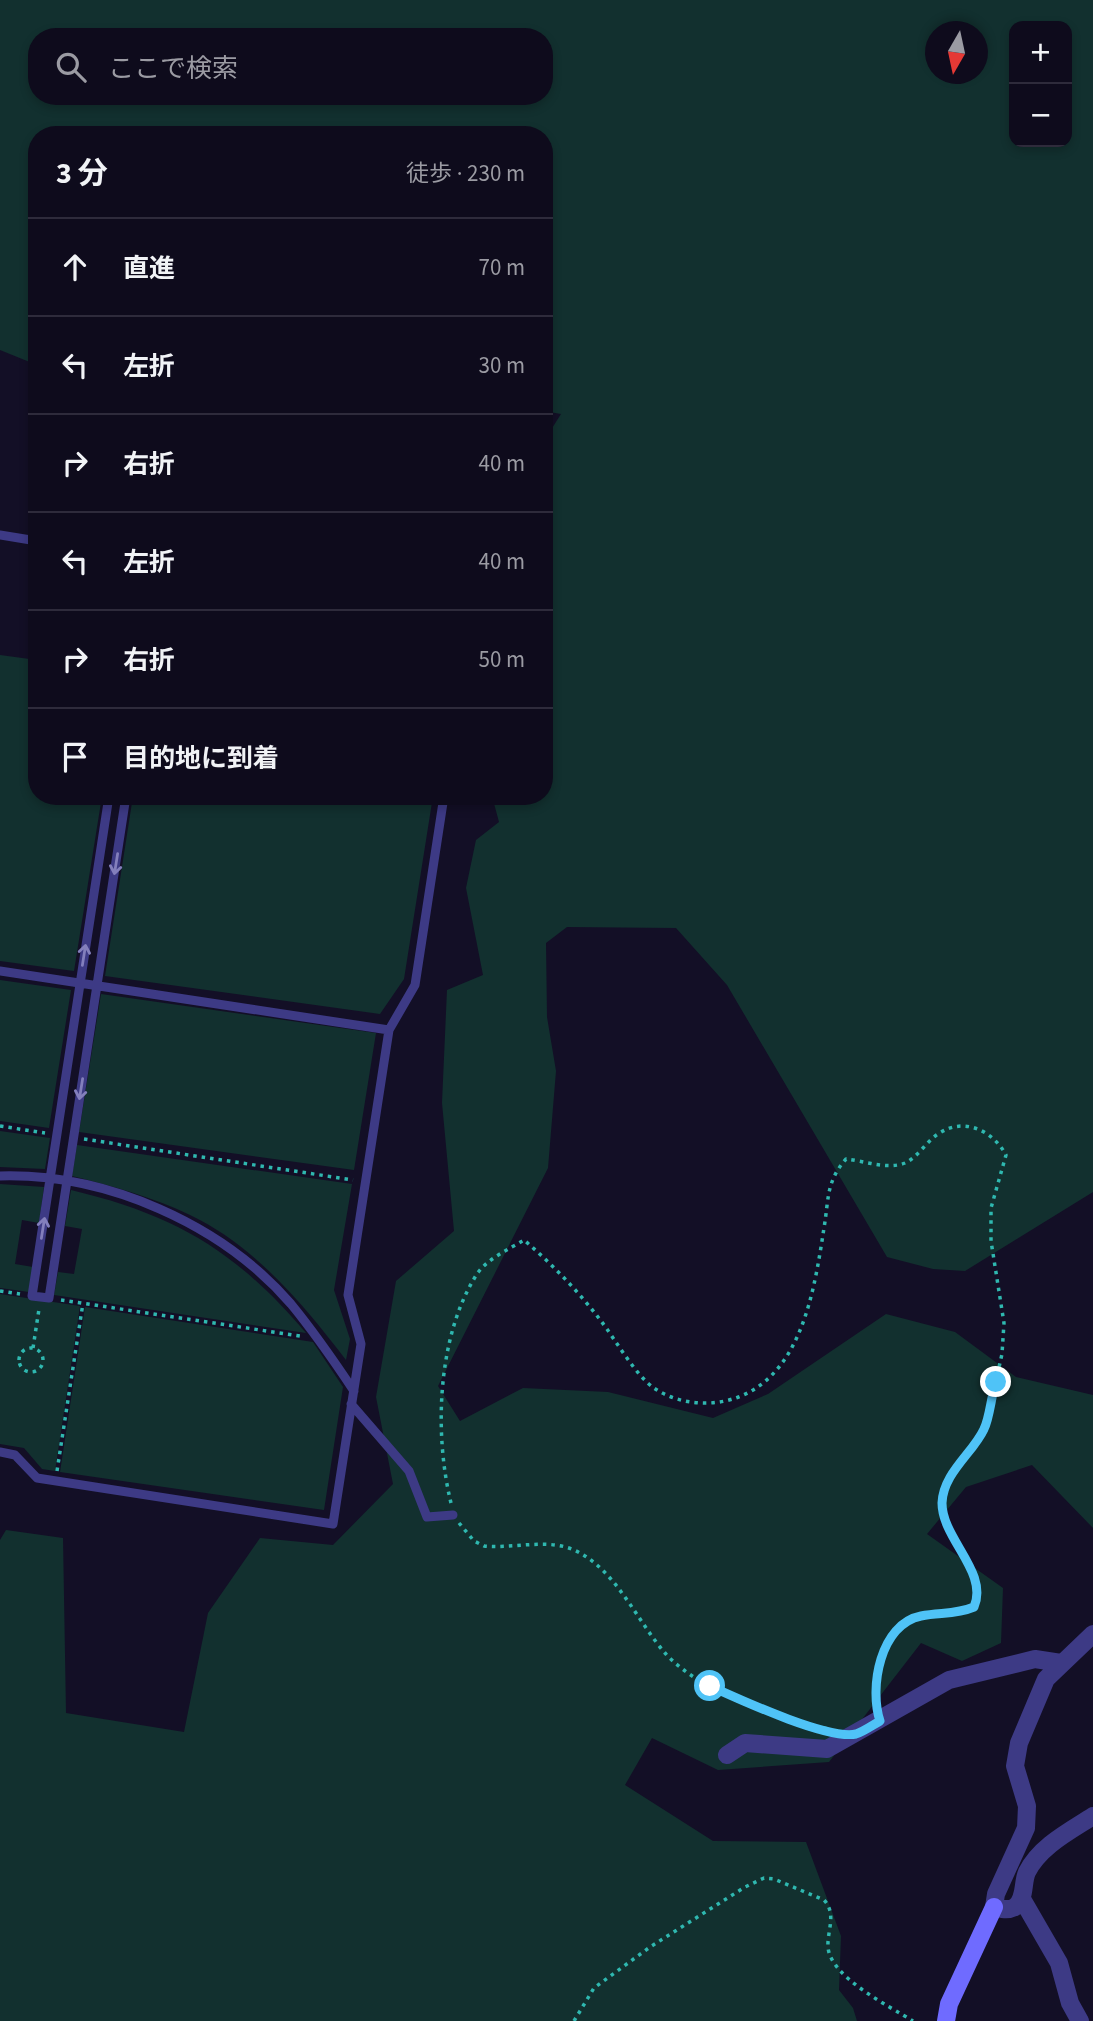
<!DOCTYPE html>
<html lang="ja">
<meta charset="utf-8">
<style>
body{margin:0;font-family:"Source Sans 3","Noto Sans JP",sans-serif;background:#171425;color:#f1f3f6}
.controls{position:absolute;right:21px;top:21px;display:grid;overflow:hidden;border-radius:14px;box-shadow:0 4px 10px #0003}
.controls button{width:63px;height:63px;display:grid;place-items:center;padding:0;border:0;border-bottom:2px solid #2e2b3b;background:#0e0b1c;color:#f1f3f6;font:35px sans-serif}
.compass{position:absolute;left:925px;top:21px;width:63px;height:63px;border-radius:50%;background:#0e0b1c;box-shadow:0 4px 10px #0003;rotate:189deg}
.stop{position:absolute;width:21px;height:21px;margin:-16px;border:5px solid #4fc3f7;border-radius:50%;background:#fff}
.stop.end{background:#4fc3f7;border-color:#fff;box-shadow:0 2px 7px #0008}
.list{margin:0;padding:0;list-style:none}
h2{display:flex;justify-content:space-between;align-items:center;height:91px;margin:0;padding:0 28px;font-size:30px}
h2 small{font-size:23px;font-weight:400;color:#9b9ba3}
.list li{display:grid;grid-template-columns:46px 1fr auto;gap:21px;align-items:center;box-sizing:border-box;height:98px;padding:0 28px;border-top:2px solid #2e2b3b}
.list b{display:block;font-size:26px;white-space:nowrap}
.list em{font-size:23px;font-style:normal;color:#9b9ba3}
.icon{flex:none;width:38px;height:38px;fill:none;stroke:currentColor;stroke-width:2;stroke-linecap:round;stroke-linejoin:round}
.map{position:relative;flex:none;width:1093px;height:2021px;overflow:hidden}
.search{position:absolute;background:#0e0b1c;box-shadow:0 4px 10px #0003;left:28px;top:28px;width:525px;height:77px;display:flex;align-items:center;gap:18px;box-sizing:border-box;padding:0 24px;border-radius:28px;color:#9b9ba3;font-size:26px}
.panel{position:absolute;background:#0e0b1c;box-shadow:0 4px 10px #0003;left:28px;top:126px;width:525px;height:679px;border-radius:28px}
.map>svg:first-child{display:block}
</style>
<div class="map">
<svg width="1093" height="2021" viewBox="0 0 1093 2021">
<rect width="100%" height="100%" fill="#130f26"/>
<path fill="#12302f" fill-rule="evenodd" d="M 0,0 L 1093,0 L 1093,1192 L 965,1271 L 933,1269 L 887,1257 L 727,985 L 676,928 L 567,927 L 546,943 L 547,1017 L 556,1071 L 548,1168 L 438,1386 L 460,1421 L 523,1388 L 608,1392 L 713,1418 L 768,1394 L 886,1314 L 955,1332 L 1016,1377 L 1093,1395 L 1093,1528 L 1032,1465 L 966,1487 L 927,1534 L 1003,1588 L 1001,1643 L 962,1661 L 921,1643 L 829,1762 L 718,1770 L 652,1738 L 625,1785 L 713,1841 L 806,1842 L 841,1936 L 839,1990 L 853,2008 L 857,2021 L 0,2021 L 0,1540 L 6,1530 L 63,1538 L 66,1713 L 184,1732 L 208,1613 L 260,1538 L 333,1545 L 393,1484 L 376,1397 L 396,1281 L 454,1231 L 442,1103 L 447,990 L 483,975 L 466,888 L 476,840 L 499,822 L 492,796 L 544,796 L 544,441 L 561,414 L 544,411 L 544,135 L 37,135 L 37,365 L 0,350 ZM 1014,26 L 1067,26 L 1067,142 L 1014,142 ZM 936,32 L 978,32 L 978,74 L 936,74 ZM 37,37 L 544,37 L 544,96 L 37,96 Z
M 0,655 L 37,660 L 37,796 L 102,796 L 74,971 L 0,961 Z
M 133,796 L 433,796 L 404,979 L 380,1014 L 105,976 Z
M 0,980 L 71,990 L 49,1128 L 0,1121 Z
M 101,994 L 376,1033 L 354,1170 L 79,1132 Z
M 0,1131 L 50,1138 L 45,1169 L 0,1167 Z
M 77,1145 L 352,1184 L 334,1290 L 350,1339 L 346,1360 C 303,1304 255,1246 190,1215 C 153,1197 112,1186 72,1176 Z
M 0,1184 L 44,1187 L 39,1223 L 22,1220 L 15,1264 L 33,1267 L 29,1292 L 0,1288 Z
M 71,1190 C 176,1215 236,1251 306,1333 L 54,1295 L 58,1272 L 74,1274 L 82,1229 L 65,1226 Z
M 0,1294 L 80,1306 L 55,1471 L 42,1469 L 24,1448 L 0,1444 Z
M 85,1307 L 313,1342 L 343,1387 L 324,1510 L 60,1472 Z"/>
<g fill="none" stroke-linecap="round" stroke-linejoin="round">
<path stroke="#2fb8b0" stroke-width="3.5" stroke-dasharray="3.5 5" stroke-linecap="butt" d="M 0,1126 L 45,1133
M 84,1139 L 353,1180
M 0,1291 L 20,1294
M 61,1300 L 300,1336
M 33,1348 L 39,1309
M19 1360a12 12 0 1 1 24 0a12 12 0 1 1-24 0Z
M 57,1471 L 83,1303
M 451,1503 C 434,1434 437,1336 477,1274 C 487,1259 509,1249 524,1240 C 552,1264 579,1292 601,1321 C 615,1339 636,1376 654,1388 C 674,1402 702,1406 725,1401 C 801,1384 814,1292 824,1228 C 829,1198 826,1182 846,1159 C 864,1161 888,1170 905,1163 C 918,1157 926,1142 938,1134 C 964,1116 993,1131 1006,1155 L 991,1208 L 991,1241 L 1004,1323 L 1002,1354 L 986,1425 L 950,1479 L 942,1503 L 950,1530 L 976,1582 L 979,1596 L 974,1607 C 955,1615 939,1612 920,1616 C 881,1624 880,1669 876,1701
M 459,1523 L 474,1541 L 484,1546 C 513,1549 547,1538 574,1550 C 615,1568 637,1621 665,1653 C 699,1691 779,1721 829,1729
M 574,2021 L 594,1988 L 650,1947 L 745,1887 L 764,1878 L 774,1879 L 824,1900 C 837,1914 827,1931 828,1947 C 830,1977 889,2006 913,2021"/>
<path stroke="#3d3a85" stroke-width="9" d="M 0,535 L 37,541
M 109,796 L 32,1296 L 49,1298 L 126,796
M 0,971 L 389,1030
M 0,1176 C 106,1173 222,1224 291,1304 C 314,1332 334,1361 354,1391
M 351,1404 L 409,1471 L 427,1517 L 453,1515
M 0,1452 L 15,1455 L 37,1478 L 333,1524 L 361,1344 L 348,1295 L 389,1030 L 415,985 L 444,796"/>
<path stroke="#3d3a85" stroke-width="18" d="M 1093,1634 L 1046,1679 L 1019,1743 L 1015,1766 L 1027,1806 L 1026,1828 L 996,1894 L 994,1907 C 1001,1909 1008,1911 1015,1907 C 1026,1899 1022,1883 1027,1872 C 1040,1846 1070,1831 1093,1816
M 727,1755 L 745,1743 L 827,1749 L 949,1680 L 1035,1659 L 1061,1663
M 1022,1899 L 1059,1963 L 1070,2003 L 1080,2021"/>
<path stroke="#6f6bff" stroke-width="18" d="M 946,2021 L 949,2004 L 994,1907"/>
</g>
<defs><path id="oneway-shaft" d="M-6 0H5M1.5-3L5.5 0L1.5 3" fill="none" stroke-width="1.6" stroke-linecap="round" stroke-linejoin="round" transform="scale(1.75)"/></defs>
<g stroke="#837fbc">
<use href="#oneway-shaft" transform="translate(116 864) rotate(99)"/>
<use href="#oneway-shaft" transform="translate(84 955) rotate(-81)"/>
<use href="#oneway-shaft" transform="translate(81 1089) rotate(99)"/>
<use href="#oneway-shaft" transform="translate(43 1228) rotate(-81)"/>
</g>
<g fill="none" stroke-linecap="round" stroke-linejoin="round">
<path stroke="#4fc3f7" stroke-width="9" d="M 710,1686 C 739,1699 827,1740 856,1734 C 863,1732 873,1725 880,1721 C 869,1688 880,1624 921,1616 C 940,1612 955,1615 974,1607 C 989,1572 942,1539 942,1503 C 943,1473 973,1453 984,1429 C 990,1417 991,1396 996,1382"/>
</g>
</svg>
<div class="controls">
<button>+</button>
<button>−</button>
</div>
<svg class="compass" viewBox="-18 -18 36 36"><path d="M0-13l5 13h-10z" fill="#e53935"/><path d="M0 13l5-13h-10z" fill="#9b9ba3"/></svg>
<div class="stop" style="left:710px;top:1686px"></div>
<div class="stop end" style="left:996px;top:1382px"></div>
<div class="search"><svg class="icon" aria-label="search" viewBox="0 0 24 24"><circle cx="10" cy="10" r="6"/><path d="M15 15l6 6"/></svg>ここで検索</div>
<section class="panel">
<h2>3 分<small>徒歩 · 230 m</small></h2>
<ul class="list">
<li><svg class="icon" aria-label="ahead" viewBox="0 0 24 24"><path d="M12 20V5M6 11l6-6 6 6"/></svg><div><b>直進</b></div><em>70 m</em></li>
<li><svg class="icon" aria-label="left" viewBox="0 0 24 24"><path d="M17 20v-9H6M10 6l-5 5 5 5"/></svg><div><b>左折</b></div><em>30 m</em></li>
<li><svg class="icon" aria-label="right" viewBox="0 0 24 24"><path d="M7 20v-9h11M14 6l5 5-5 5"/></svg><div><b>右折</b></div><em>40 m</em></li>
<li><svg class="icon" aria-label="left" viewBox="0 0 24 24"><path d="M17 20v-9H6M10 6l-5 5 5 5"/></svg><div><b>左折</b></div><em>40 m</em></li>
<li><svg class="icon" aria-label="right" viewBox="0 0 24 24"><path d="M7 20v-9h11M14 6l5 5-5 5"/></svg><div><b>右折</b></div><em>50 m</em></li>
<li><svg class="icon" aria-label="arrive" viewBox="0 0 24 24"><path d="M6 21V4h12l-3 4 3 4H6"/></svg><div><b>目的地に到着</b></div></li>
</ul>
</section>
</div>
